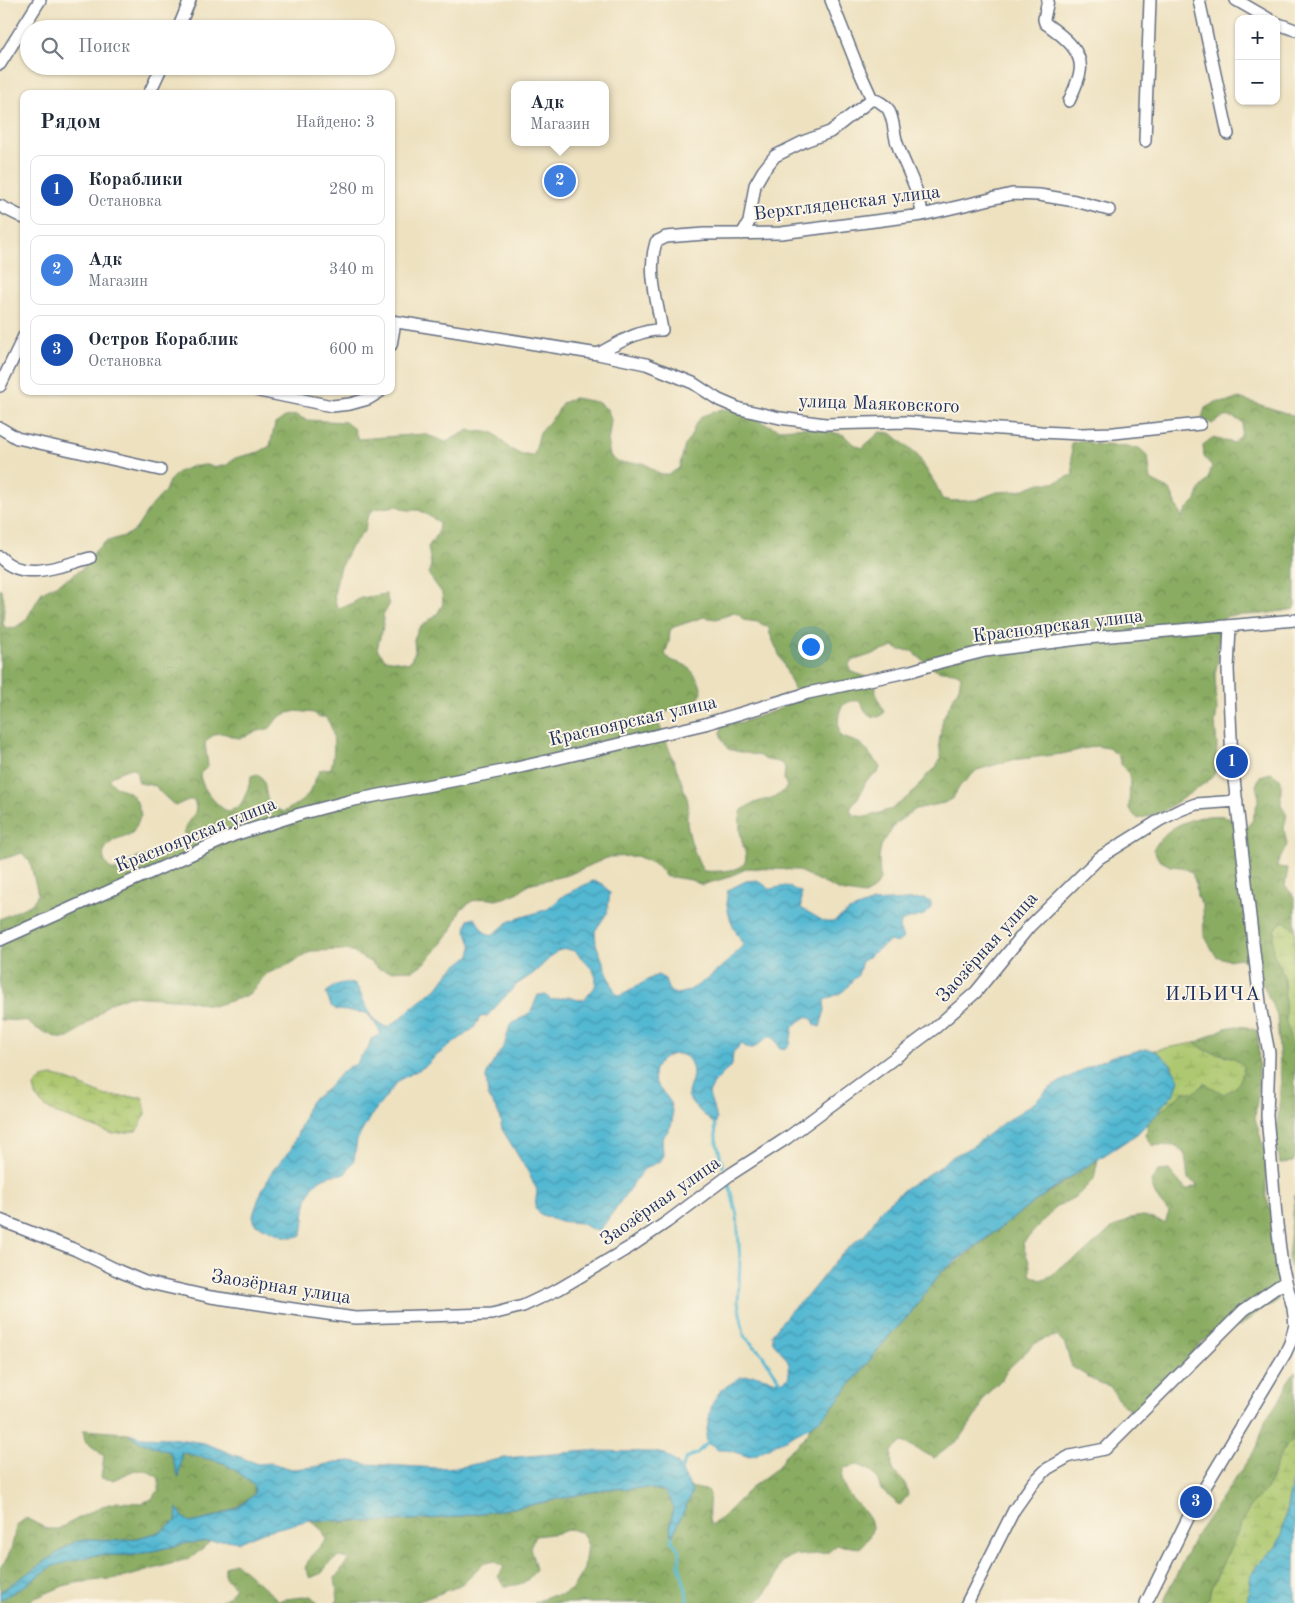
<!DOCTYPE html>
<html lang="ru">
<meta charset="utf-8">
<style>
body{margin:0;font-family:"Old Standard TT",serif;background:#f6f6f7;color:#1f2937}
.controls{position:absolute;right:15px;top:15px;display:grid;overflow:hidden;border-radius:10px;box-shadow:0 1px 4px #0004}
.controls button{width:45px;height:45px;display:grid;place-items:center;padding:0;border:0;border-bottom:1px solid #e0e1e3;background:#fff;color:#1f2937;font:25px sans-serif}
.you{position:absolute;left:810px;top:646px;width:18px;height:18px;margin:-12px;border:4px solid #fff;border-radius:50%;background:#1a73e8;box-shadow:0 0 0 8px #1a73e833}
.badge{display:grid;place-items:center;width:32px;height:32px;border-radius:50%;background:#111827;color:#fff;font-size:16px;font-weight:700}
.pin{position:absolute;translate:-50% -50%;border:2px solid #fff;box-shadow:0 1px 5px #0006}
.popup{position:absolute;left:511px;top:81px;width:98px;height:65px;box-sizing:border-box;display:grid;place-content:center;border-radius:10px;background:#fff;filter:drop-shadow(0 1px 4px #0005);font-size:16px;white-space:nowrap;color:#747a83}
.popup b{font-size:19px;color:#1f2937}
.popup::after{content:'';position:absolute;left:50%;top:100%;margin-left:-10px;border:10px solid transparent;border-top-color:#fff}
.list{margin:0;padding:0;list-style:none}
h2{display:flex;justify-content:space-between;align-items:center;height:65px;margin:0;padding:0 20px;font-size:21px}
h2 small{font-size:16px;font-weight:400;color:#747a83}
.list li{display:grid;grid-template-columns:32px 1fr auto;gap:15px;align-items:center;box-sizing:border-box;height:70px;margin:0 10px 10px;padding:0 10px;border:1px solid #e0e1e3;border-radius:10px}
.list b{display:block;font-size:19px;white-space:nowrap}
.list p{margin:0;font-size:16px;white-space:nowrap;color:#747a83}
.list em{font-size:16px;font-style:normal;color:#747a83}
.icon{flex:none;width:28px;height:28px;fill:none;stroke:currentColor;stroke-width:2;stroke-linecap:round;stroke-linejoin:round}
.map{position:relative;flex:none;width:1295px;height:1603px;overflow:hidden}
.search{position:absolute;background:#fff;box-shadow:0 1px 4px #0004;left:20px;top:20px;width:375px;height:55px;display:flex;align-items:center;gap:12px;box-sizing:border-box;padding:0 18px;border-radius:28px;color:#747a83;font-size:19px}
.panel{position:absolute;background:#fff;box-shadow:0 1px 4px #0004;left:20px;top:90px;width:375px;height:305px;border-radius:10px}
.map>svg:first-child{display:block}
</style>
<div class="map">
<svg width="1295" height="1603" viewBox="0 0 1295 1603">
<defs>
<pattern id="forest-crowns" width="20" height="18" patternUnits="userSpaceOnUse" patternTransform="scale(1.25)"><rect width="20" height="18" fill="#8aac62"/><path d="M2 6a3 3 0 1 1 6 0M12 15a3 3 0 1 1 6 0" fill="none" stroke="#708c54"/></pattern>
<pattern id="wetland-marsh" width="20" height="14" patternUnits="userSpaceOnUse" patternTransform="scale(1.25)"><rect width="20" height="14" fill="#adc86f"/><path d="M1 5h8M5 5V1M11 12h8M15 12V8" fill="none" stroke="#94ac63"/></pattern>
<pattern id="water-waves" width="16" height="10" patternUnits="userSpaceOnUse" patternTransform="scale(1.25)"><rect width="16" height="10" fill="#53b8d2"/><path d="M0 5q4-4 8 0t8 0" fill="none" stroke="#4496ae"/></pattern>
</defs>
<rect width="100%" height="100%" fill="#fcf5e5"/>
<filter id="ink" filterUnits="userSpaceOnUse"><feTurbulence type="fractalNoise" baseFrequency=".02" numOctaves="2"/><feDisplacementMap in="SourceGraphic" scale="10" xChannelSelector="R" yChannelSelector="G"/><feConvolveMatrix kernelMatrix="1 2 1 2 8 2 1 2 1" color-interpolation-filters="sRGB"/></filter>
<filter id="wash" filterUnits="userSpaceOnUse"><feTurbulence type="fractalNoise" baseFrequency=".0096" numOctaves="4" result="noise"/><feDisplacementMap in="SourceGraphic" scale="20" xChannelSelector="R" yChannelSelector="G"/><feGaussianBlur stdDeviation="1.12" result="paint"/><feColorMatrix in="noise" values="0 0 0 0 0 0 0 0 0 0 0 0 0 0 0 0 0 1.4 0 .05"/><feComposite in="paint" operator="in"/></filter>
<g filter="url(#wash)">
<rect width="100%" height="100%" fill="#ede1c0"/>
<path fill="url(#forest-crowns)" stroke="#526e60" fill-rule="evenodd" d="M 574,398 L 597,402 L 608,410 L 611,420 L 608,443 L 610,456 L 619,463 L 644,463 L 659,474 L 670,474 L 679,468 L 685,445 L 691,436 L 695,425 L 702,416 L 722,409 L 734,410 L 778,429 L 810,427 L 844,435 L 852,443 L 862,448 L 880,432 L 891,433 L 918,456 L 936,485 L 942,499 L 953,501 L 976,500 L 997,492 L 1019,491 L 1040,483 L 1053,483 L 1073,475 L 1071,443 L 1083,440 L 1094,444 L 1139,448 L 1148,456 L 1151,480 L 1170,490 L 1182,518 L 1187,509 L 1196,500 L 1200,489 L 1208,480 L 1212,466 L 1204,457 L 1203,445 L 1212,438 L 1234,443 L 1241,435 L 1243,423 C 1230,414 1224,415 1212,424 L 1202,418 L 1205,408 L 1216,402 L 1228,402 L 1239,398 L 1295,416 L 1295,609 L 1263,614 L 1227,616 L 1219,625 L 1218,660 L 1215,674 L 1217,711 L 1215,723 L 1217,746 L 1215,773 L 1208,781 L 1162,812 L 1138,819 L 1129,810 L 1130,775 L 1122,766 L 1118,755 L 1108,748 L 1096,746 L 1062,754 L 1012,760 L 977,770 L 960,786 L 953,798 L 944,803 L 916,809 L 896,823 L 881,846 L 879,857 L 880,880 L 873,890 L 864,895 L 840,891 L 797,870 L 748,868 L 726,878 L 702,885 L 691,880 L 665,876 L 658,866 L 637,856 L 609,857 L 568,875 L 528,884 L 519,892 L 507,897 L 496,900 L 484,898 L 472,901 L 461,909 L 451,931 L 434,953 L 425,962 L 414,970 L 390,971 L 379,969 L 370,962 L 349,950 L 312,951 L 290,964 L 266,974 L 250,994 L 237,999 L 213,1006 L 188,1000 L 129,996 L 108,1004 L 100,1013 L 69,1038 L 58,1038 L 35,1028 L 26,1021 L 0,1020 L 0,919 L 32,904 L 38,894 L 30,862 L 22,853 L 0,860 L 0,588 C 7,600 3,611 3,624 L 6,628 L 10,629 L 16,627 L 26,620 L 42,592 L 69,578 L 83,568 L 96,550 L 105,542 L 127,535 L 136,529 L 149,509 L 165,491 L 169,481 L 178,472 L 193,466 L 206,465 L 217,467 L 227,465 L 235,458 L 259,452 L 270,446 L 275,424 L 285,417 L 296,415 L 306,420 L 345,422 L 354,429 L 358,439 L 424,434 L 446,442 L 469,430 L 494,433 L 510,449 L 522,455 L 534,455 L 540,432 L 557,413 L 562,403 ZM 397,506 L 407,510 L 419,510 L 439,522 L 438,533 L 428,547 L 431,564 L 429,575 L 442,593 L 443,604 L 437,614 L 418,629 L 414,640 L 415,652 L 409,663 L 385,659 L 377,649 L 383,627 L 383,616 L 389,605 L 386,594 L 361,598 L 349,605 L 337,608 L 334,595 L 339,570 L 350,548 L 365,530 L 367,518 L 374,509 ZM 735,613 L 740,615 L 743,620 L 758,622 L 769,628 L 770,634 L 796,693 L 782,707 L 777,710 L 743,722 L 725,723 C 716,733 723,740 728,749 C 738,752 747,753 756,755 C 760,755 763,759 767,760 C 775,762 779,760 785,767 L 784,780 L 787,786 C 779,800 765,798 752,804 C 749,805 745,808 742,810 C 739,818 739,829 741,837 C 744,852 754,866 731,870 C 722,871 713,872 704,871 C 697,865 687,830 687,821 C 686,814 690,806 687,798 C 680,776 671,755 663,733 C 659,727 656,716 666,712 C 669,711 672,712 674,711 C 681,709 687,706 694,706 L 702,692 C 702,685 694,673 689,668 C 682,661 671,664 665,654 L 669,642 L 670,630 L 674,627 L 704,617 L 716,619 ZM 894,647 L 899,650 L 912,651 C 914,654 934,669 938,670 C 946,673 954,669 961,676 L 959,687 L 943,718 L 939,743 L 941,756 L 936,768 L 926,776 L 914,792 L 892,809 L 866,817 L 853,815 L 850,810 C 852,803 858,799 861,793 C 867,779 864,781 878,773 L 880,767 L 864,747 L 859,743 L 840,736 C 837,719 836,698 860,701 C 864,706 864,711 869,716 L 879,717 L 884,713 C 882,703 874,699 876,687 L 869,678 L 850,671 L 849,665 L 852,661 ZM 296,711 L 314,713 L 318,717 L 325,717 C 336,728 335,753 331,768 L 320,770 C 315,777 314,786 309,793 C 303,802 292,807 283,812 C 256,800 273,784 257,774 L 251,776 C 251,781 244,802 239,806 C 236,808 232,810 228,812 C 216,805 201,788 200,774 L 208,766 L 205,743 C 222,722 230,742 244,737 C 247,736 251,733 255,732 C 259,730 265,731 270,728 C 273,725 275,721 277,719 C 283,714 289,713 296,711 ZM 131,768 L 136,771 L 139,783 L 156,786 L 159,791 L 175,806 L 188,800 L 194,800 C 200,815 188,819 184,832 L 188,838 L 178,848 L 162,854 L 136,858 L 130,861 L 119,870 L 112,870 C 101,861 100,850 113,841 C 118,837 127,837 132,833 C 136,829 138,820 141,815 C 139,808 137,798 130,793 C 122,788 115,788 109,780 C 115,773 122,771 131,768 Z
M 1271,773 L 1281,780 L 1281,805 L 1287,815 L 1284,828 L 1287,845 L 1276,867 L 1288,868 L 1285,886 L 1295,897 L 1295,929 L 1282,921 L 1275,929 L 1273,952 L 1284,976 L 1286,1022 L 1295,1055 L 1295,1157 L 1293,1162 L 1280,1163 L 1276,1139 L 1281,1083 L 1277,1016 L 1257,971 L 1250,963 L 1240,958 L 1228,960 L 1216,956 L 1204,935 L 1203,906 L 1197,896 L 1196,884 L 1192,873 L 1182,867 L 1170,866 L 1159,860 L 1153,849 C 1158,843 1163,835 1169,831 C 1184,819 1219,809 1237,821 C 1240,823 1243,827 1245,829 L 1252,821 L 1259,798 L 1256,786 L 1260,776 Z
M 1236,1026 L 1247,1027 L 1258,1031 L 1259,1083 L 1255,1118 L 1266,1156 L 1266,1197 L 1272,1214 L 1271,1223 L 1279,1250 L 1277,1274 L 1282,1284 L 1281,1295 L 1273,1305 L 1262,1308 L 1242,1325 L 1224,1330 L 1202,1341 L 1146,1408 C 1123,1412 1120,1403 1110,1386 L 1099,1383 L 1072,1367 L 1065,1345 L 1057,1336 L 1044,1339 L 1034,1344 L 1008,1369 L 1002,1379 L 983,1398 L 980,1409 L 960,1439 L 934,1458 C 922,1453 915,1446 902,1442 L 892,1451 C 891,1468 891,1471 905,1482 L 908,1495 L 900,1505 L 881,1490 L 877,1478 L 870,1470 L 858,1465 L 844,1468 C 843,1471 842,1476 842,1479 C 847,1509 893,1516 860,1548 L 837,1545 L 827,1553 L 791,1556 L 781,1562 L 773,1584 L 757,1603 L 534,1603 L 549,1596 L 562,1595 L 572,1589 L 584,1569 L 587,1543 L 582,1533 L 570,1529 L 559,1533 L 535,1536 L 530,1547 L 536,1569 C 527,1583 522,1585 505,1586 L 498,1577 L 504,1567 L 494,1561 L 482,1564 L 465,1582 L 454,1588 L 414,1603 L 335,1603 L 338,1600 L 335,1578 L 349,1559 L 338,1557 L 329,1563 L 322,1573 L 310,1578 L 305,1568 L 310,1557 L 326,1540 L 323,1531 L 310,1520 L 380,1522 L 456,1517 L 526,1506 L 605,1489 L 648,1488 L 663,1491 L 670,1498 L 673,1508 L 670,1528 L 672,1537 L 692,1493 L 690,1487 L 709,1491 C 711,1504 706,1514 711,1525 L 720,1519 L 753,1486 L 777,1468 L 786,1454 L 803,1440 L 812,1425 L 828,1412 L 890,1335 L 910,1314 L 940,1273 L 956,1263 L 1027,1207 L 1098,1159 L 1094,1179 L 1077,1196 L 1056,1207 L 1023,1243 C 1025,1257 1032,1261 1030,1275 L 1041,1280 L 1052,1275 L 1060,1267 L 1082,1255 L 1110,1230 L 1131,1218 L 1143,1216 L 1165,1223 L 1169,1212 C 1159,1203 1154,1195 1151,1182 L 1158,1171 L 1169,1170 L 1186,1190 L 1198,1185 L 1188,1179 L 1185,1155 L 1177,1146 L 1152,1145 L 1146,1135 L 1148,1123 L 1158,1113 L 1184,1092 L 1195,1091 L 1234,1058 L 1205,1050 L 1195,1043 L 1225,1028 Z
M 1295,1195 L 1295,1272 L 1291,1269 L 1288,1257 Z
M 1295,1371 L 1295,1431 L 1292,1441 L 1281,1452 L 1267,1489 L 1251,1505 L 1211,1588 L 1209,1599 L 1203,1603 L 1163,1603 L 1194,1538 L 1257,1447 L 1266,1419 L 1285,1392 L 1289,1380 Z
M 83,1430 L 128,1433 L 140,1442 L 170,1452 L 179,1475 C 179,1466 182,1461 181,1452 L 224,1463 L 242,1475 L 254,1486 L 255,1493 C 241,1509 211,1519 191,1523 L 184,1518 L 178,1510 L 176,1521 L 160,1532 L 138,1538 L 119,1541 L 91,1539 L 74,1542 L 0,1592 L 0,1567 C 12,1555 13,1541 16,1526 L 26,1518 L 47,1529 L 58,1529 L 102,1506 L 118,1502 L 142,1503 L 152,1499 L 159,1490 L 159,1478 L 149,1472 L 135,1470 L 113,1480 L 101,1478 L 104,1456 L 85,1441 Z
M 211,1541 L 191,1558 L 126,1577 L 75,1583 L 63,1586 L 24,1603 L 0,1603 L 0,1600 L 24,1586 L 53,1566 L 68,1561 L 95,1555 L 134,1555 L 188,1543 Z
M 235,1562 L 278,1600 L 311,1596 L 318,1603 L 217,1603 L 228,1597 L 235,1587 L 225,1578 L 225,1567 Z"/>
<path fill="url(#wetland-marsh)" stroke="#647c66" d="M 1283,921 L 1295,929 L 1295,1055 L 1286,1022 L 1284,976 L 1273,952 L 1273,940 L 1275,929 Z
M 1195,1043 L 1205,1050 L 1234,1058 L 1244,1066 C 1241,1081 1238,1088 1224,1094 L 1204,1083 L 1195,1092 L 1184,1092 L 1158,1113 L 1162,1106 L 1174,1094 L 1172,1066 L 1154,1050 Z
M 52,1076 L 63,1078 L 106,1096 L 142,1097 C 148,1113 145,1118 136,1131 L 113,1134 L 55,1113 L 45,1107 L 37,1099 L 34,1087 L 42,1078 Z
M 1295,1431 L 1295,1467 L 1281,1537 L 1276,1547 L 1258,1564 L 1251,1575 L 1247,1603 L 1203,1603 L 1209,1599 L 1211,1588 L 1251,1505 L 1267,1489 L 1281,1452 L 1292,1441 Z"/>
<path fill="url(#water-waves)" stroke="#377498" d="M 757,880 L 770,889 L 786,886 L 801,892 L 801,908 L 825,922 L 833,922 L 849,911 L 873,902 L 923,899 L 931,902 L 931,909 L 924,915 L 902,921 L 899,928 L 903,938 L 897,943 L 890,941 L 862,961 L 858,975 C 851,980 847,990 840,993 C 834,996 830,997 824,1001 L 825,1010 L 820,1027 L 815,1025 L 813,1020 L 808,1016 L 793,1026 L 790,1045 L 786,1049 L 780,1048 L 774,1038 L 768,1037 C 758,1044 753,1054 742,1044 L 733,1052 L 732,1065 L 714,1083 L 709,1094 L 717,1119 L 715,1125 C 708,1118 687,1102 688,1093 C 690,1083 695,1077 692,1067 C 687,1044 656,1055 654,1074 C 653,1085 664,1092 669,1100 C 671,1103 671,1107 672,1111 C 674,1124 670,1129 662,1138 L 663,1155 L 660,1161 L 644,1169 L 637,1178 L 601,1229 L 596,1231 L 580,1223 L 557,1221 L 540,1214 L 535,1208 L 537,1190 L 528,1172 L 502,1129 L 499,1114 L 488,1096 L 486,1077 L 489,1069 L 505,1044 L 510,1025 L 531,1012 L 538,995 L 545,995 L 551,1000 L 569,997 L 578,1000 L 585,999 L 595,987 L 596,978 L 593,970 L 575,951 L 566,949 L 557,951 L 534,973 L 515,986 L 487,1016 L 480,1017 L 474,1028 L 436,1056 L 426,1066 L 399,1080 L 370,1117 L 357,1140 L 354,1160 L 345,1174 C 339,1175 332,1174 326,1177 C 302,1186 306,1215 302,1235 C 285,1242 272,1229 255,1224 L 253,1215 L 260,1195 L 273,1170 L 291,1149 L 304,1118 L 306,1109 L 312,1100 L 327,1089 L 341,1073 L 349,1067 L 357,1064 L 360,1057 L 368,1049 L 371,1039 L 381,1034 L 375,1023 L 367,1013 L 337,1010 L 331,1006 L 326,993 C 335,983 343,981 356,985 C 365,999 368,1024 388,1027 L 401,1018 L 409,1010 L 439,986 L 450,971 L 470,955 L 472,947 L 466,930 L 468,920 L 475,918 L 483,931 L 491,936 L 510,921 L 548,909 L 564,895 L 593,881 L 603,884 L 610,893 L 607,913 L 595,931 L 596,944 L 614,990 L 619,996 C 633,991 644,980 658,975 L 665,979 C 667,985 667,990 673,993 C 689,1000 734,957 743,945 C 734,928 723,910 728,890 L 746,881 Z
M 1146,1049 C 1162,1050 1172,1066 1179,1080 L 1174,1094 L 1162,1106 L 1158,1113 L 1137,1134 L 1049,1191 L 940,1273 L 910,1314 L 890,1335 L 828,1412 L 812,1425 L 755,1455 L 747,1456 L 728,1450 L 718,1450 L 707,1443 L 706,1435 L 711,1408 L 714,1400 L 721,1390 L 741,1377 L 754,1375 L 781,1382 L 788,1378 C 793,1360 783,1355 773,1342 L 772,1334 L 792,1309 L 809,1294 L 837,1259 L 856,1241 L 865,1235 L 883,1207 L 907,1187 L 940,1167 L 948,1159 L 973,1146 L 1003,1123 L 1034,1103 L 1047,1090 L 1060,1082 L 1098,1062 L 1113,1056 Z
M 128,1433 L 141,1437 L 171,1438 L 204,1443 L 258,1464 L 271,1463 L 292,1469 L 315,1467 L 335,1462 L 351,1461 L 367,1464 L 438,1468 L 460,1467 L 505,1458 L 588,1451 L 654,1452 L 665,1454 L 678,1464 L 689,1485 L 692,1493 L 672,1537 L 670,1528 L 673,1508 L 670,1498 L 663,1491 L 647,1488 L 605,1489 L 526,1506 L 456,1517 L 380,1522 L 310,1520 L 263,1532 L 239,1542 L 226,1540 L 188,1543 L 134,1555 L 95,1555 L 53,1566 L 24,1586 L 0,1600 L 0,1592 L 74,1542 L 91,1539 L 119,1541 L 138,1538 L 160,1532 L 176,1521 L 177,1508 L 184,1518 L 191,1523 C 212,1519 241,1510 255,1493 L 254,1486 L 242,1475 L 224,1463 L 181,1452 C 182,1461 179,1469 179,1478 L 170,1452 L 140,1442 Z
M 1295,1467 L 1295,1603 L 1247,1603 L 1251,1575 L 1258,1564 L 1276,1547 L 1281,1537 Z"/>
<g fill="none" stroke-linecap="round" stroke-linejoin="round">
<path stroke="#53b8d2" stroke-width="3" d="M 715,1125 L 716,1139 L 723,1167
M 729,1185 L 737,1215 L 740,1261 L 738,1302 L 744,1334 L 748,1340 L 761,1353 L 781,1382
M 681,1470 L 686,1459 L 690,1456 L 696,1454 L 707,1443
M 672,1537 L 672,1541 L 680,1551 C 680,1555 679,1560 679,1563 C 681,1577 688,1589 687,1603"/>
</g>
</g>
<g filter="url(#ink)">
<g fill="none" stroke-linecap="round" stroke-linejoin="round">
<g stroke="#646d80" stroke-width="14">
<path id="street" d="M 831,0 L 858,68 L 872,99
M 1048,0 L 1044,19 L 1045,23 C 1060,34 1084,50 1080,72 C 1078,82 1073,92 1069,101
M 1199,0 L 1228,134
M 1236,0 L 1269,19
M 1276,23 L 1295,30
M 178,29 L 190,0
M 0,64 L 40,0
M 149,94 L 162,66
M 872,99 C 879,101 884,104 888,109 C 895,121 893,134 898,146 C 906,169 920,191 922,215
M 1145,141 L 1150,0
M 0,206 L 24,218
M 742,234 L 749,222 L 755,185 L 763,171 L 775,156 L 805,141 L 830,132 L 872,99
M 391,321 L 598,354 L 646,364 L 693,383 L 719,400 L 740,409 L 780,418 L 825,424 L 906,422 L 1041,432 L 1081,434 L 1114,433 L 1200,424
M 391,345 L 395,322
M 598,354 C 617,344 639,329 662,330 C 657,300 647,271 656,242 L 666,237 L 704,234 L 781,233 L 922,215 L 1012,194 L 1039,195 L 1075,201 L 1109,210
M 0,386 L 24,336
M 259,391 L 332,406 L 350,404 L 368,399 L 381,391
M 0,428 L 17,438 L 160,470
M 0,557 C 23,583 62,565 90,558
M 0,940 L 234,835 L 300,814 L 349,801 L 508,770 L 705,724 L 808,693 L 911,671 L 941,662 L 985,651 L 1087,638 L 1295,620
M 0,1220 L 76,1250 L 119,1271 L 145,1282 L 211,1297 L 355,1318 L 492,1314 L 523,1306 L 559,1289 L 630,1247 L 667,1222 L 731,1174 L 787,1138 L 935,1028 L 976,992 L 1029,927 L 1099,858 L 1160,820 L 1180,810 L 1196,804 L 1237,801
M 967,1603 L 1014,1510 L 1033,1483 L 1047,1469 L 1070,1456 L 1105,1449 L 1244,1310 L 1286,1281
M 1146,1603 L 1196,1502 L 1285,1354 L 1290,1343 L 1295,1325 L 1293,1308 L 1282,1266 L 1276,1216 L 1267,1116 L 1269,1053 L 1261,1011 L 1232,762 L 1228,669 L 1230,626"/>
</g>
<use href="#street" stroke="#fff" stroke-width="11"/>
</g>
</g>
<g text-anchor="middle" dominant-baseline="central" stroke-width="4" stroke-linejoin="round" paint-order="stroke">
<g font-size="19" fill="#1b2f5e" stroke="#fcf5e5">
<text transform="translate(847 204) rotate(-7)">Верхгляденская улица</text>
<text transform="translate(879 405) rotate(2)">улица Маяковского</text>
<text transform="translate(1058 627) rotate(-7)">Красноярская улица</text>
<text transform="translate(633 722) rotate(-13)">Красноярская улица</text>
<text transform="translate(196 836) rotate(-22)">Красноярская улица</text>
<text transform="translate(988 948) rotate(-48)">Заозёрная улица</text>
<text transform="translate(661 1202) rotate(-35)">Заозёрная улица</text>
<text transform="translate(281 1288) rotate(9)">Заозёрная улица</text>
</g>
<g font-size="20" letter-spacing="1" fill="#1b2f5e" stroke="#fcf5e5">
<text x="1213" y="995">ИЛЬИЧА</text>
</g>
</g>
</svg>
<div class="controls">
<button>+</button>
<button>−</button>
</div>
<div class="you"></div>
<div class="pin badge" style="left:1232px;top:762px;background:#1a4fb4">1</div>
<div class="pin badge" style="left:560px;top:181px;background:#3f7fe0">2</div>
<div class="popup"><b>Адк</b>Магазин</div>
<div class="pin badge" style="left:1196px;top:1502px;background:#1a4fb4">3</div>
<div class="search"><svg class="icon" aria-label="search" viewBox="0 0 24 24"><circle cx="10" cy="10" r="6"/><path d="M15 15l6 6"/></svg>Поиск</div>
<section class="panel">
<h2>Рядом<small>Найдено: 3</small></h2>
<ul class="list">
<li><span class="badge" style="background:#1a4fb4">1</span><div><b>Кораблики</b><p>Остановка</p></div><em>280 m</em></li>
<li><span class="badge" style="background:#3f7fe0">2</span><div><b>Адк</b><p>Магазин</p></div><em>340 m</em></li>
<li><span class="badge" style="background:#1a4fb4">3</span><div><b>Остров Кораблик</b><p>Остановка</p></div><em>600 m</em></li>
</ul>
</section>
</div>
